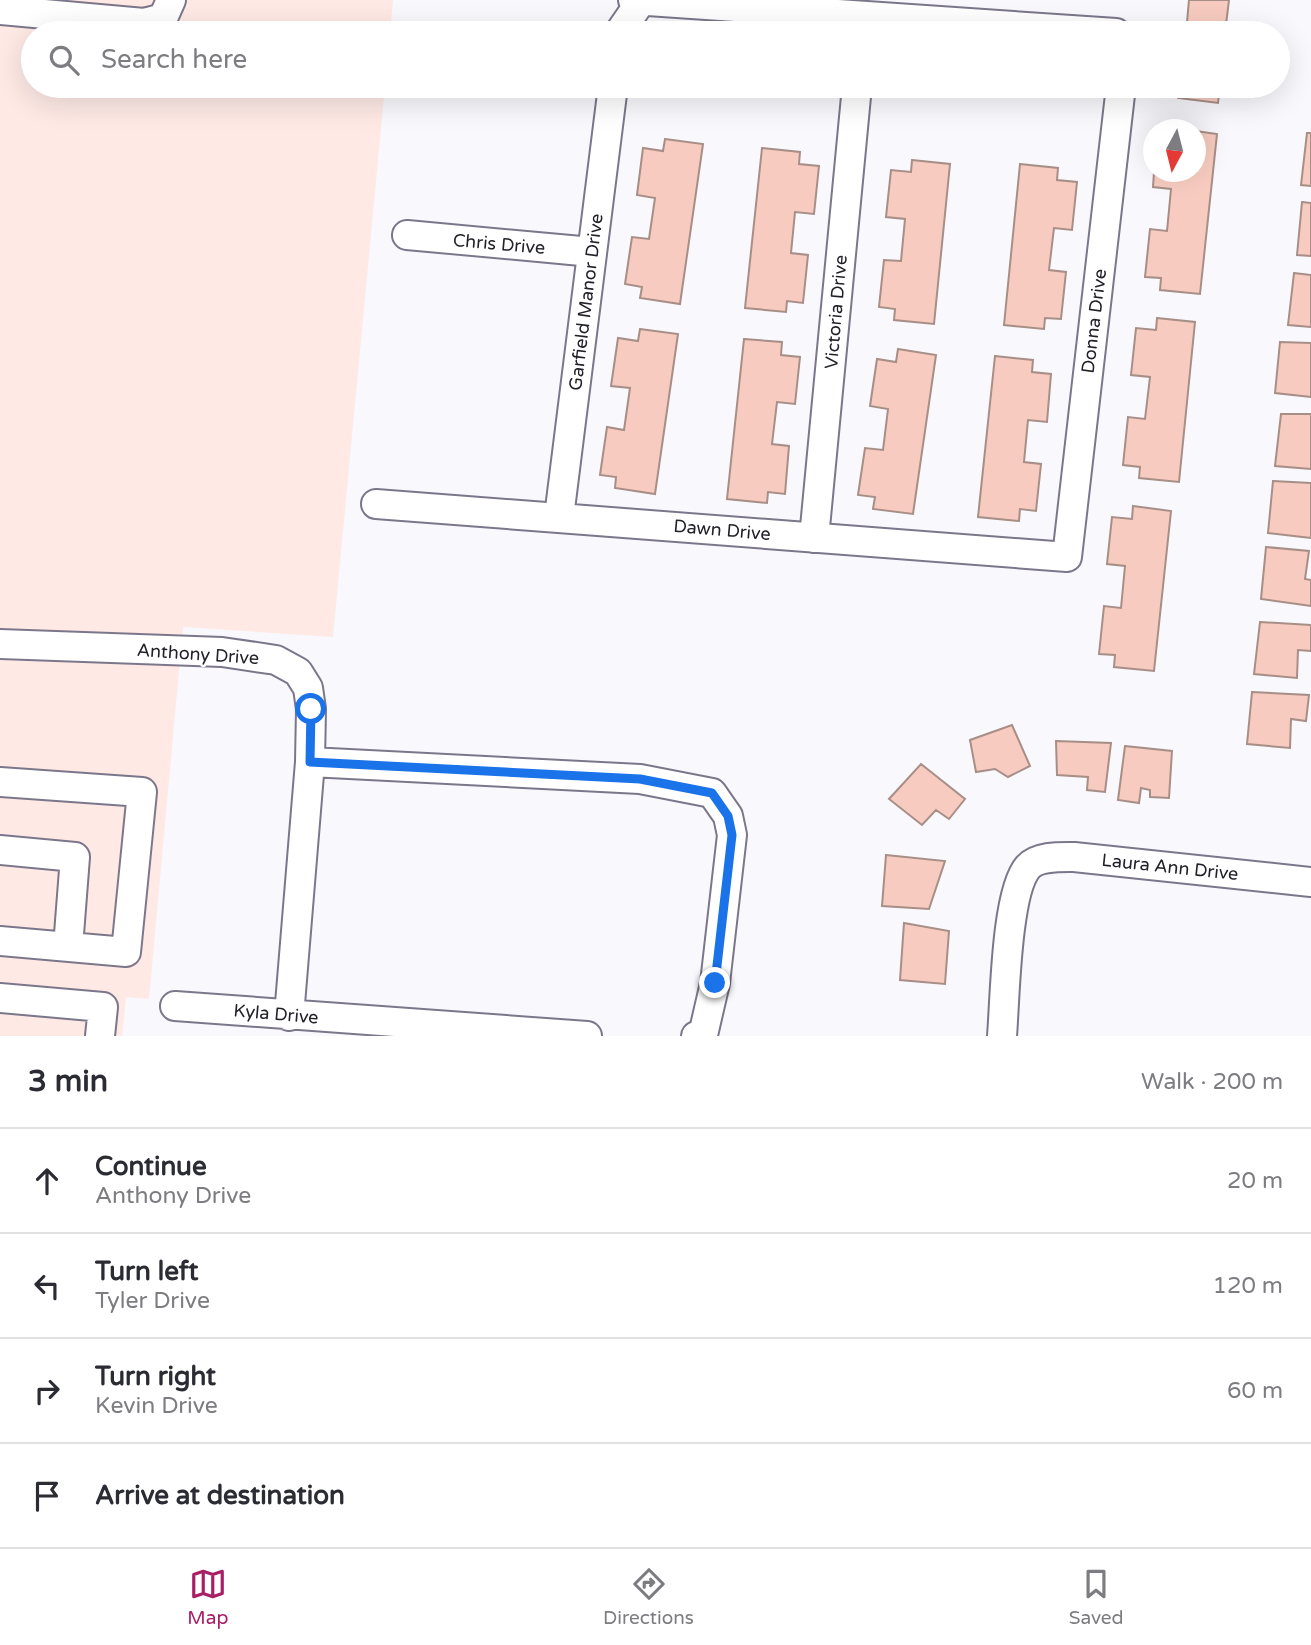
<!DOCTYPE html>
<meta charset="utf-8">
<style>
body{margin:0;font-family:"Varela Round",sans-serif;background:#f2f2f3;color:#2b2b33}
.compass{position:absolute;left:1143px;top:119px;width:63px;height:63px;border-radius:50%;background:#fff;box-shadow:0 7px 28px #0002;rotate:187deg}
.stop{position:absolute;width:21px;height:21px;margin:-16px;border:5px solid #1a73e8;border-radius:50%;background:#fff}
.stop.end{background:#1a73e8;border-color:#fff;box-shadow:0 2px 7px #0008}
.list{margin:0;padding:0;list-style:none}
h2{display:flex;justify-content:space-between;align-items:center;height:91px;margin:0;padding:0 28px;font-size:30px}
h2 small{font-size:23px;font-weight:400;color:#7c7c81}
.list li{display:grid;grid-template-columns:46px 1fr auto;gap:21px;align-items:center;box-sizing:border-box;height:105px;padding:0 28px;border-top:2px solid #e1e1e2}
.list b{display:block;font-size:26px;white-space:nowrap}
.list p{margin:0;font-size:23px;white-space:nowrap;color:#7c7c81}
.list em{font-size:23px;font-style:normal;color:#7c7c81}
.icon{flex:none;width:38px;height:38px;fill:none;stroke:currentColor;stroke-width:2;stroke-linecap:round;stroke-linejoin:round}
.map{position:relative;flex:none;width:1311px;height:1036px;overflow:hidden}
.search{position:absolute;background:#fff;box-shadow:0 7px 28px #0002;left:21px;right:21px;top:21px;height:77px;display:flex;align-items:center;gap:18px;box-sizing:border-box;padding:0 24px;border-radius:38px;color:#7c7c81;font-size:26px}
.sheet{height:511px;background:#fff}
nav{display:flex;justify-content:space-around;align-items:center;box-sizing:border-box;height:98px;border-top:2px solid #e1e1e2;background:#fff;font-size:19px;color:#7c7c81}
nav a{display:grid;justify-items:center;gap:4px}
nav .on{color:#a81f66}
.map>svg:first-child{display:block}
</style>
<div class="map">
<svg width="1311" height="1036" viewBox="0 0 1311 1036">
<rect width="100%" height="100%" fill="#f9f8fd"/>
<path fill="#fee9e5" d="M 0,0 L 393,0 L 390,33 L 33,33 L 33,86 L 385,86 L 333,637 L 183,627 L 149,999 L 126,997 L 122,1036 L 0,1036 Z"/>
<path fill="#f7cbbf" stroke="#a78e87" stroke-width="2" d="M 1189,0 L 1229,0 L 1225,33 L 1186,33 Z
M 1166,86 L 1220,86 L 1218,103 L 1178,98 L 1179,87 Z
M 1196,131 L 1217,134 L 1200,294 L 1160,290 L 1161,278 L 1145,277 L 1150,229 L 1167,231 L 1171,189 L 1153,187 L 1154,172 L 1196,172 Z
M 1307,133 L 1311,133 L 1311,186 L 1301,185 Z
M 665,139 L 703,144 L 680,304 L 640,298 L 642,287 L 625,284 L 632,237 L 649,239 L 655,198 L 637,195 L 643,148 L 663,151 Z
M 762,148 L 800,152 L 799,164 L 819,166 L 814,214 L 795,212 L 791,253 L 808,255 L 803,303 L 787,301 L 786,312 L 745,308 Z
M 912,160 L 950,164 L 934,324 L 894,320 L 895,309 L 879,307 L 884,260 L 901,261 L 905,219 L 886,217 L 891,170 L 911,172 Z
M 1020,164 L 1058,168 L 1057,180 L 1077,182 L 1072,230 L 1054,228 L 1049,270 L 1066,272 L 1061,319 L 1045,318 L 1044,329 L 1004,325 Z
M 1302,202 L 1311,203 L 1311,256 L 1297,255 Z
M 1294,273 L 1311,275 L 1311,327 L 1288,325 Z
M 1157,318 L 1195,322 L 1179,482 L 1139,478 L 1140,467 L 1123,465 L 1128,417 L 1145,419 L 1150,377 L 1131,375 L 1136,328 L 1156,330 Z
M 640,329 L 678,334 L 655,494 L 615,488 L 616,477 L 600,475 L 607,427 L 624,430 L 630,388 L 611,386 L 618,338 L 638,341 Z
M 744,339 L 782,342 L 781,355 L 800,357 L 795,404 L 777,402 L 772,444 L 789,446 L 785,494 L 768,492 L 767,503 L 727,499 Z
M 1280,342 L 1311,343 L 1311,397 L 1275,393 Z
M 898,349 L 936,355 L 913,514 L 873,509 L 875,497 L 858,495 L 865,448 L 883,450 L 888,409 L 870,406 L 877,359 L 896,362 Z
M 995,356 L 1033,360 L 1032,372 L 1051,374 L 1047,422 L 1028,420 L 1024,462 L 1041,464 L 1036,511 L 1020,509 L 1019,521 L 978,517 Z
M 1281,414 L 1311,414 L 1311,469 L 1275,466 Z
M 1273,481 L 1311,483 L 1311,538 L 1268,533 Z
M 1133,506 L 1171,511 L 1154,671 L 1114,667 L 1115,655 L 1099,654 L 1104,606 L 1121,608 L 1125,566 L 1107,564 L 1112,517 L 1132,519 Z
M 1266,547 L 1309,551 L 1305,579 L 1311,580 L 1311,606 L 1261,599 Z
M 1260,622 L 1311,625 L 1311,651 L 1298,650 L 1297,678 L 1254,674 Z
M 1252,692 L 1309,695 L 1306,721 L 1291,719 L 1290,748 L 1247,744 Z
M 1012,725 L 1030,766 L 1008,777 L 995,769 L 976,772 L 970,740 Z
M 1056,741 L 1111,743 L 1105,792 L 1087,790 L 1088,777 L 1057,775 Z
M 1125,746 L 1172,751 L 1169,798 L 1150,797 L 1150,790 L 1141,788 L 1139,803 L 1118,800 Z
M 921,764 L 965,799 L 949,819 L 936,810 L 922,825 L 889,799 Z
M 886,855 L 945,861 L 929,909 L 882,906 Z
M 904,923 L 949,931 L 945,984 L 900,980 Z"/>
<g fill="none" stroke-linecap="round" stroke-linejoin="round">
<g stroke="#7c768b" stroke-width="32">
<path id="minor" d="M 633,0 L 1116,33
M 0,10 L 144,23 L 163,18 L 171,0
M 619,33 L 641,1
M 407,235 L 592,252
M 376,504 L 1067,557 L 1121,86
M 559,517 L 613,86
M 814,538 L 857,86
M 0,644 L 222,652 L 276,660 L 298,672 L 308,688 L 311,709 L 310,762 L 289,1016
M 310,762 L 640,779 L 712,793 L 728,816 L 732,835 L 715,983 L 703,1035 L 696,1036
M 0,782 L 142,792 L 126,952 L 0,941
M 0,850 L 75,857 L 68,947
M 0,998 L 103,1007 L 100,1036
M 175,1006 L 587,1036
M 1002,1036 C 1005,1000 1006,892 1028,867 C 1038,856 1060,857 1074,857 L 1311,882"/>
</g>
<use href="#minor" stroke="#fff" stroke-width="28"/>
</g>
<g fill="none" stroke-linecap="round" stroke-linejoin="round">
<path stroke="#1a73e8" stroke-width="9" d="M 311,709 L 310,762 L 640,779 L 712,793 L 728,816 L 732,835 L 715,983"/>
</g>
<g text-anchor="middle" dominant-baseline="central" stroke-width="5" stroke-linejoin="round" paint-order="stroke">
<g font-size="18" fill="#222028" stroke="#fff">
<text transform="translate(499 244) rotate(5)">Chris Drive</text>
<text transform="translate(586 302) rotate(-83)">Garfield Manor Drive</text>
<text transform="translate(836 312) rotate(-85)">Victoria Drive</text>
<text transform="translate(1094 321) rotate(-83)">Donna Drive</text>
<text transform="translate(722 530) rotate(5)">Dawn Drive</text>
<text transform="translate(198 654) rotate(4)">Anthony Drive</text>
<text transform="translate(1170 867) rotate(6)">Laura Ann Drive</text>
<text transform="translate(276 1014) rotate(5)">Kyla Drive</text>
</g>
</g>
</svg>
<svg class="compass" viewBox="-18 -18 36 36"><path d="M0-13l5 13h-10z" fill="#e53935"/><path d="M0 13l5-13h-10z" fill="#7c7c81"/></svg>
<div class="stop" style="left:311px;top:709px"></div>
<div class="stop end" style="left:715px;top:983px"></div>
<div class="search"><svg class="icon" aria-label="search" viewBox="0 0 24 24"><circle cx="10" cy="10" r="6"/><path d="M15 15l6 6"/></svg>Search here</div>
</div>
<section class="sheet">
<h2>3 min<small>Walk · 200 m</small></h2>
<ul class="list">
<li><svg class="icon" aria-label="ahead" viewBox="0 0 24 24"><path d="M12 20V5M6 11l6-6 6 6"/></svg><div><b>Continue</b><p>Anthony Drive</p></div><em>20 m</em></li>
<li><svg class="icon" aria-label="left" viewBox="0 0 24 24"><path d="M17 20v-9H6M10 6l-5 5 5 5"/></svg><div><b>Turn left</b><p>Tyler Drive</p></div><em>120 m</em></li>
<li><svg class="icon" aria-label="right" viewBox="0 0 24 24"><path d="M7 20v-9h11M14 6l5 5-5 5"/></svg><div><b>Turn right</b><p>Kevin Drive</p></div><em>60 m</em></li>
<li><svg class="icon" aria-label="arrive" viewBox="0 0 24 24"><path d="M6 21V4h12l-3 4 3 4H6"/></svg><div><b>Arrive at destination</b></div></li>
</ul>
</section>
<nav>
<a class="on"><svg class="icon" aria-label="map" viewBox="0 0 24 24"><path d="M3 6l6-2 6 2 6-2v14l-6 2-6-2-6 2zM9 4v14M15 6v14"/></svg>Map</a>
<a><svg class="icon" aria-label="directions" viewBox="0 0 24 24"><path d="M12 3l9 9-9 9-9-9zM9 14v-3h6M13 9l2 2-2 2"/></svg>Directions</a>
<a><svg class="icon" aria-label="saved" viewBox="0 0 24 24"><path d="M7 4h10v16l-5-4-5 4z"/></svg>Saved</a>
</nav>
